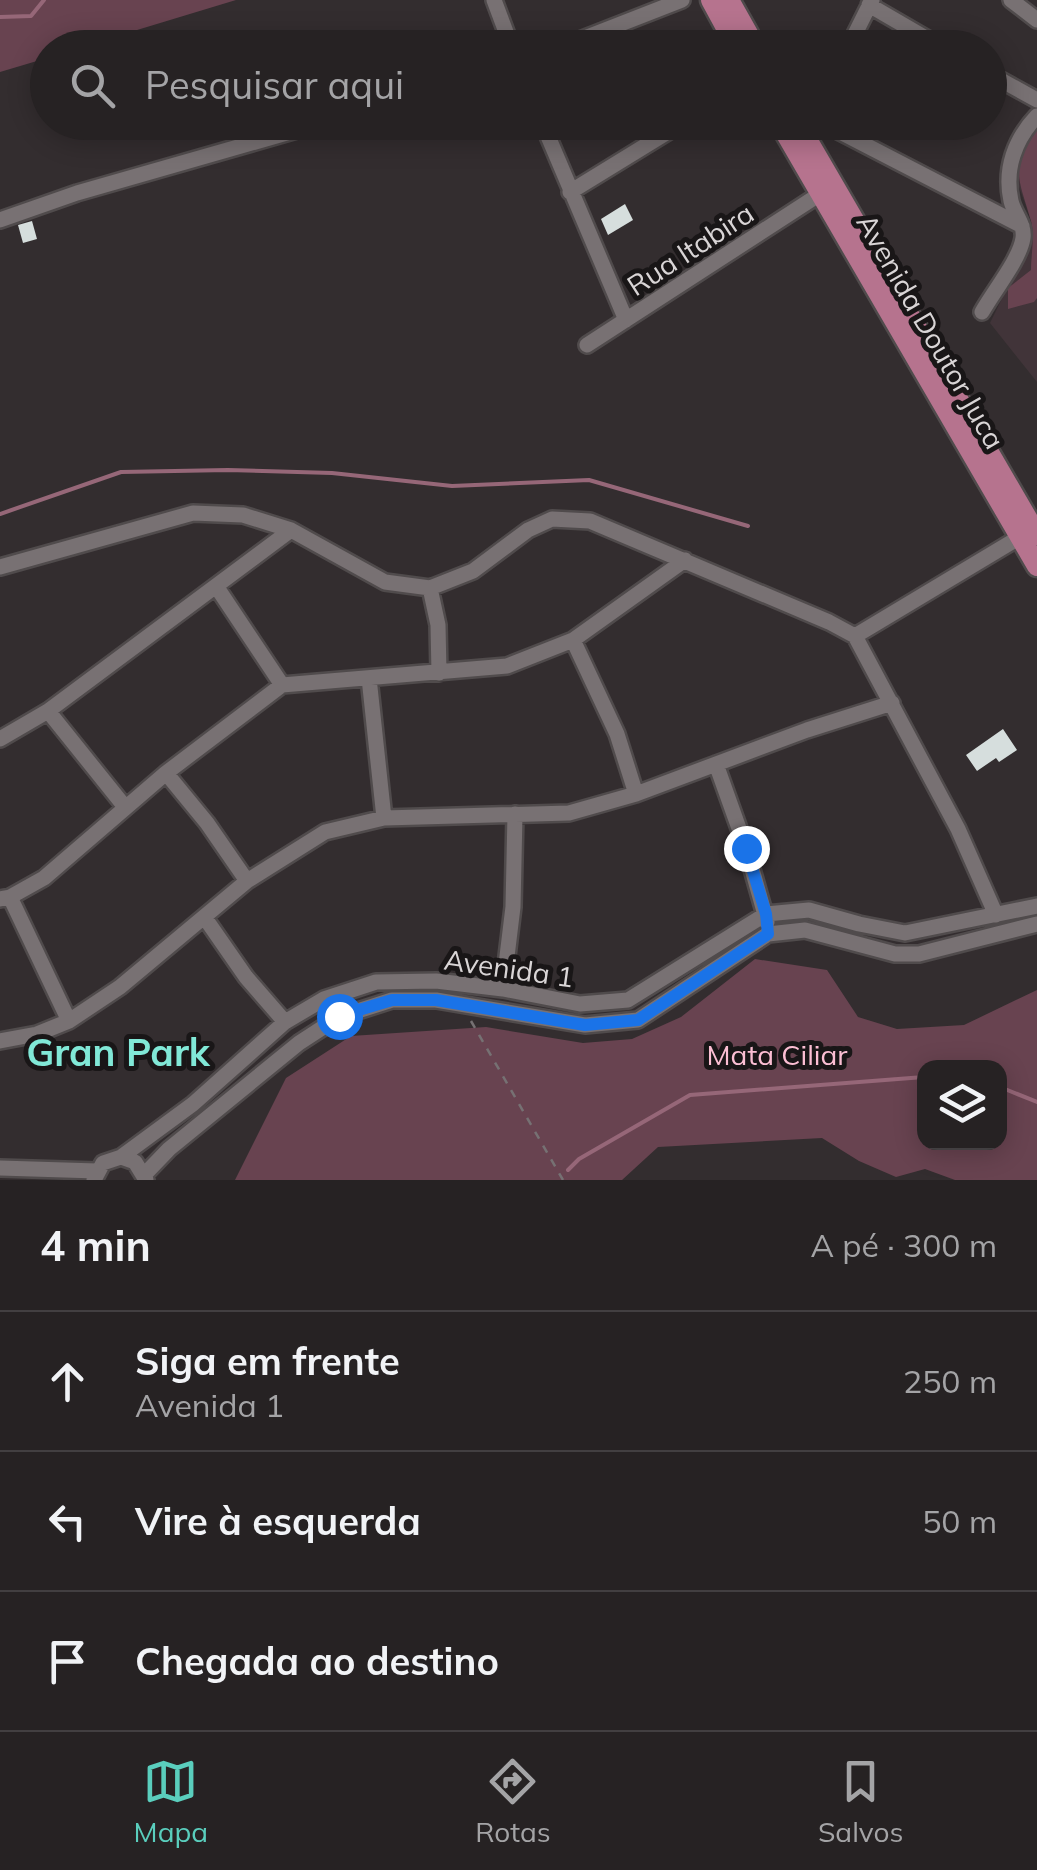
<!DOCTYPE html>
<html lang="pt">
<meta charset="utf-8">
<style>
body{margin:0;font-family:Mulish,sans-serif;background:#2e2a2b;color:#f1f3f6}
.controls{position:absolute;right:30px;bottom:30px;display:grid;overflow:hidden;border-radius:20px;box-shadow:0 5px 25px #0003}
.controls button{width:90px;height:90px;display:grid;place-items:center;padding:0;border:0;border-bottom:2px solid #423f41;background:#262223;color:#f1f3f6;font:50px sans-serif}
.stop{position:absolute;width:30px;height:30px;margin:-22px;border:8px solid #1a73e8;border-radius:50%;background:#fff}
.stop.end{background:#1a73e8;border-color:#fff;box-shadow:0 2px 10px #0008}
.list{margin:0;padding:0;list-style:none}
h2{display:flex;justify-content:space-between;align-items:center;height:130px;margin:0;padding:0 40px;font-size:42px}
h2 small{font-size:32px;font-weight:400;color:#a4a4a6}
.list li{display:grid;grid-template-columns:65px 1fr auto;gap:30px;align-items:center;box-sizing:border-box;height:140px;padding:0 40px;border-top:2px solid #423f41}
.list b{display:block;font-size:38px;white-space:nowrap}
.list p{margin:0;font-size:32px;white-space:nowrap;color:#a4a4a6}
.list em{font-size:32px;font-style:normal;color:#a4a4a6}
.icon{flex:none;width:55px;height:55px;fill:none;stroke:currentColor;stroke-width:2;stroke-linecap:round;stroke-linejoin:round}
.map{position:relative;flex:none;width:1037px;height:1180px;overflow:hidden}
.search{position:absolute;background:#262223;box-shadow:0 5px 25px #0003;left:30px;right:30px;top:30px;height:110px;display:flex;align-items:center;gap:25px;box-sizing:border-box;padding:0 35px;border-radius:55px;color:#a4a4a6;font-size:38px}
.sheet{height:550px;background:#262223}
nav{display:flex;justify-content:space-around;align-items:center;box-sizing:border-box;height:140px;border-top:2px solid #423f41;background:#262223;font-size:28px;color:#a4a4a6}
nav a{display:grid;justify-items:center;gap:5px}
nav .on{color:#5acebd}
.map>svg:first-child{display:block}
</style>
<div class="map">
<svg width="1037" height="1180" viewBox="0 0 1037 1180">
<rect width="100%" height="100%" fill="#332d2f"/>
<path fill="#413439" d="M 1037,130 L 1037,382 L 990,323 L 1031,239 L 1032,223 L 1017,181 Z"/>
<path fill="#684350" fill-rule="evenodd" d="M 0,0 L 236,0 L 81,47 L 48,48 L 47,58 L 0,72 Z
M 1037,130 L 1037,298 L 1034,302 L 1008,309 L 1008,288 L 1031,270 C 1031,255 1035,236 1031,221 C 1020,181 1008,168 1037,130 Z
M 755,959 L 827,970 L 858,1017 L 897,1029 L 964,1025 L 1037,990 L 1037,1180 L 955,1180 L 925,1169 L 896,1177 L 859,1161 L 822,1138 L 658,1147 L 622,1180 L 235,1180 L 286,1078 L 351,1036 L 486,1027 L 583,1043 L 632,1039 L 681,1017 ZM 924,1068 L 1000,1068 L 1000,1142 L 924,1142 Z"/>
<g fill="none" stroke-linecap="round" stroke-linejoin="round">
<path stroke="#966778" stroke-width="4" d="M 0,17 L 31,16 L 44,0
M 0,514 L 121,472 L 228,470 L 332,473 L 452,486 L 589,480 L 748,526
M 1000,1087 L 1037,1102
M 568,1170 L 579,1159 L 690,1095 L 924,1077"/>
</g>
<path fill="#d6dedd" d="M 625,204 L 633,220 L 608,235 L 601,219 Z
M 32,221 L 37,239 L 23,243 L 18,225 Z
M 1003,729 L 1017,750 L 999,762 L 996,758 L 977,771 L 966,755 Z"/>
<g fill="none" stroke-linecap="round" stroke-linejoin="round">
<g stroke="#504b4c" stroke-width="20">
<path id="minor" d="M 494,0 L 512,48
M 1011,0 L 1037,20
M 869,5 L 943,48
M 559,48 L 682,0
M 848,48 L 872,0
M 990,74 L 1037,100
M 542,122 L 626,320
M 821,122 L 1022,226
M 570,192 L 684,122
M 0,220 L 77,193 L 325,122
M 982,312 C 993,292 1020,259 1023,238 C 1025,224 1014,214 1011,201 C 1004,169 1015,139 1037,116
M 587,345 L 820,194
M 0,567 L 193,513 L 243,515 L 291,530 L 385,582 L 430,588 L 473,571 L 528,530 L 552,519 L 590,521 L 829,622 L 855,636 L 958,829 L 996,915
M 216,586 L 282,685
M 430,588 L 438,625 L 439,673
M 855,636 L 1020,537
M 573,640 L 617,734 L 636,794
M 369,678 L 384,818
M 48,711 L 125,807
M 0,739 L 48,711 L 291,530
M 716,764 L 746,848 L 767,922
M 166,773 L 207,823 L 247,881
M 10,897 L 69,1021
M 0,899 L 10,897 L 44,878 L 166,773 L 282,685 L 507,666 L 573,640 L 685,560
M 205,918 L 246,977 L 285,1022
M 503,989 L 513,907 L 515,814
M 0,1041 L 37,1034 L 69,1021 L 120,987 L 247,881 L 325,832 L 384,818 L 569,813 L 636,794 L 807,730 L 892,703
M 121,1157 L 193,1104 L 285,1022 L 324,999 L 376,982 L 436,981 L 503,989 L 580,1004 L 628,1000 L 766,914 L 809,910 L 859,924 L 905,933 L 1037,906
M 0,1168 L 97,1171
M 145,1174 L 169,1149 L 299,1043 L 339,1017 L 392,1000 L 436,1000 L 585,1025 L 638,1020 L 768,934 L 805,930 L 895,954 L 919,954 L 1037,924
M 94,1180 L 103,1163 L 121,1157 L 135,1162 L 146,1180"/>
</g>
<g stroke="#504b4c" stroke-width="25">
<path id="major" d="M 711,0 L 737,48
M 729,0 L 756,48
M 779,122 L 1037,566
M 797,122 L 1037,535"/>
</g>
<path stroke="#767173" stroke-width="2.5" stroke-dasharray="8 8" stroke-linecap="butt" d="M 471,1021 L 563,1180"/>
<use href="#minor" stroke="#787173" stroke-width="15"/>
<use href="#major" stroke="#b6738e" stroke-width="20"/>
</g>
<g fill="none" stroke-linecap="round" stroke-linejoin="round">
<path stroke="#1a73e8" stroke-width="12" d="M 339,1016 L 392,1000 L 436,1000 L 585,1025 L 638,1020 L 768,934 L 766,914 L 746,848"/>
</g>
<g text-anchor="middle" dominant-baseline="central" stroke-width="10" stroke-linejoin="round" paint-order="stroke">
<g font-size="28" fill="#d9d5d6" stroke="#191617">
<text transform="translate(690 249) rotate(-33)">Rua Itabira</text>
<text transform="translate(931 331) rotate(60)">Avenida Doutor Juca</text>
<text transform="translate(509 968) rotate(8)">Avenida 1</text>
</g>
<g font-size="28" fill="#fbbed3" stroke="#191617">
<text x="777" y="1054">Mata Ciliar</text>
</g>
<g font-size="38" font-weight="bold" fill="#81e8d7" stroke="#191617">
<text x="118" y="1052">Gran Park</text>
</g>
</g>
</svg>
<div class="controls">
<button><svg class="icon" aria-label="layers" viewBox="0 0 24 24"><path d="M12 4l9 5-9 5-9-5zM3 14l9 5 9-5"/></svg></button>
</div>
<div class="stop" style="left:339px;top:1016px"></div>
<div class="stop end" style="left:746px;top:848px"></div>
<div class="search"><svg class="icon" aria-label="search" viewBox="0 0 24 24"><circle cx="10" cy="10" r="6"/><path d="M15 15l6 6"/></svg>Pesquisar aqui</div>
</div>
<section class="sheet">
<h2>4 min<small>A pé · 300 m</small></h2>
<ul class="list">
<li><svg class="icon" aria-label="ahead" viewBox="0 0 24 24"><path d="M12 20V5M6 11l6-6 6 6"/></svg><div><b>Siga em frente</b><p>Avenida 1</p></div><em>250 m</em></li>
<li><svg class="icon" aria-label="left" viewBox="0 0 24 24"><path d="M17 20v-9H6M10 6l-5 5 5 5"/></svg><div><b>Vire à esquerda</b></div><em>50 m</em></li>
<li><svg class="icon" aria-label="arrive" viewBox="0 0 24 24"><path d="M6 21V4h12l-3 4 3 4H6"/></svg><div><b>Chegada ao destino</b></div></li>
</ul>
</section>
<nav>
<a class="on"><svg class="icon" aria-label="map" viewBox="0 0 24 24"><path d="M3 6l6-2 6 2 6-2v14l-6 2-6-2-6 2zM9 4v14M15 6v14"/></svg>Mapa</a>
<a><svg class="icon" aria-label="directions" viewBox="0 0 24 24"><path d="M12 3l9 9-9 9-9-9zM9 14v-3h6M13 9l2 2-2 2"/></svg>Rotas</a>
<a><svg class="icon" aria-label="saved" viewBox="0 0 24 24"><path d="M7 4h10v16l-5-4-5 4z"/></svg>Salvos</a>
</nav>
